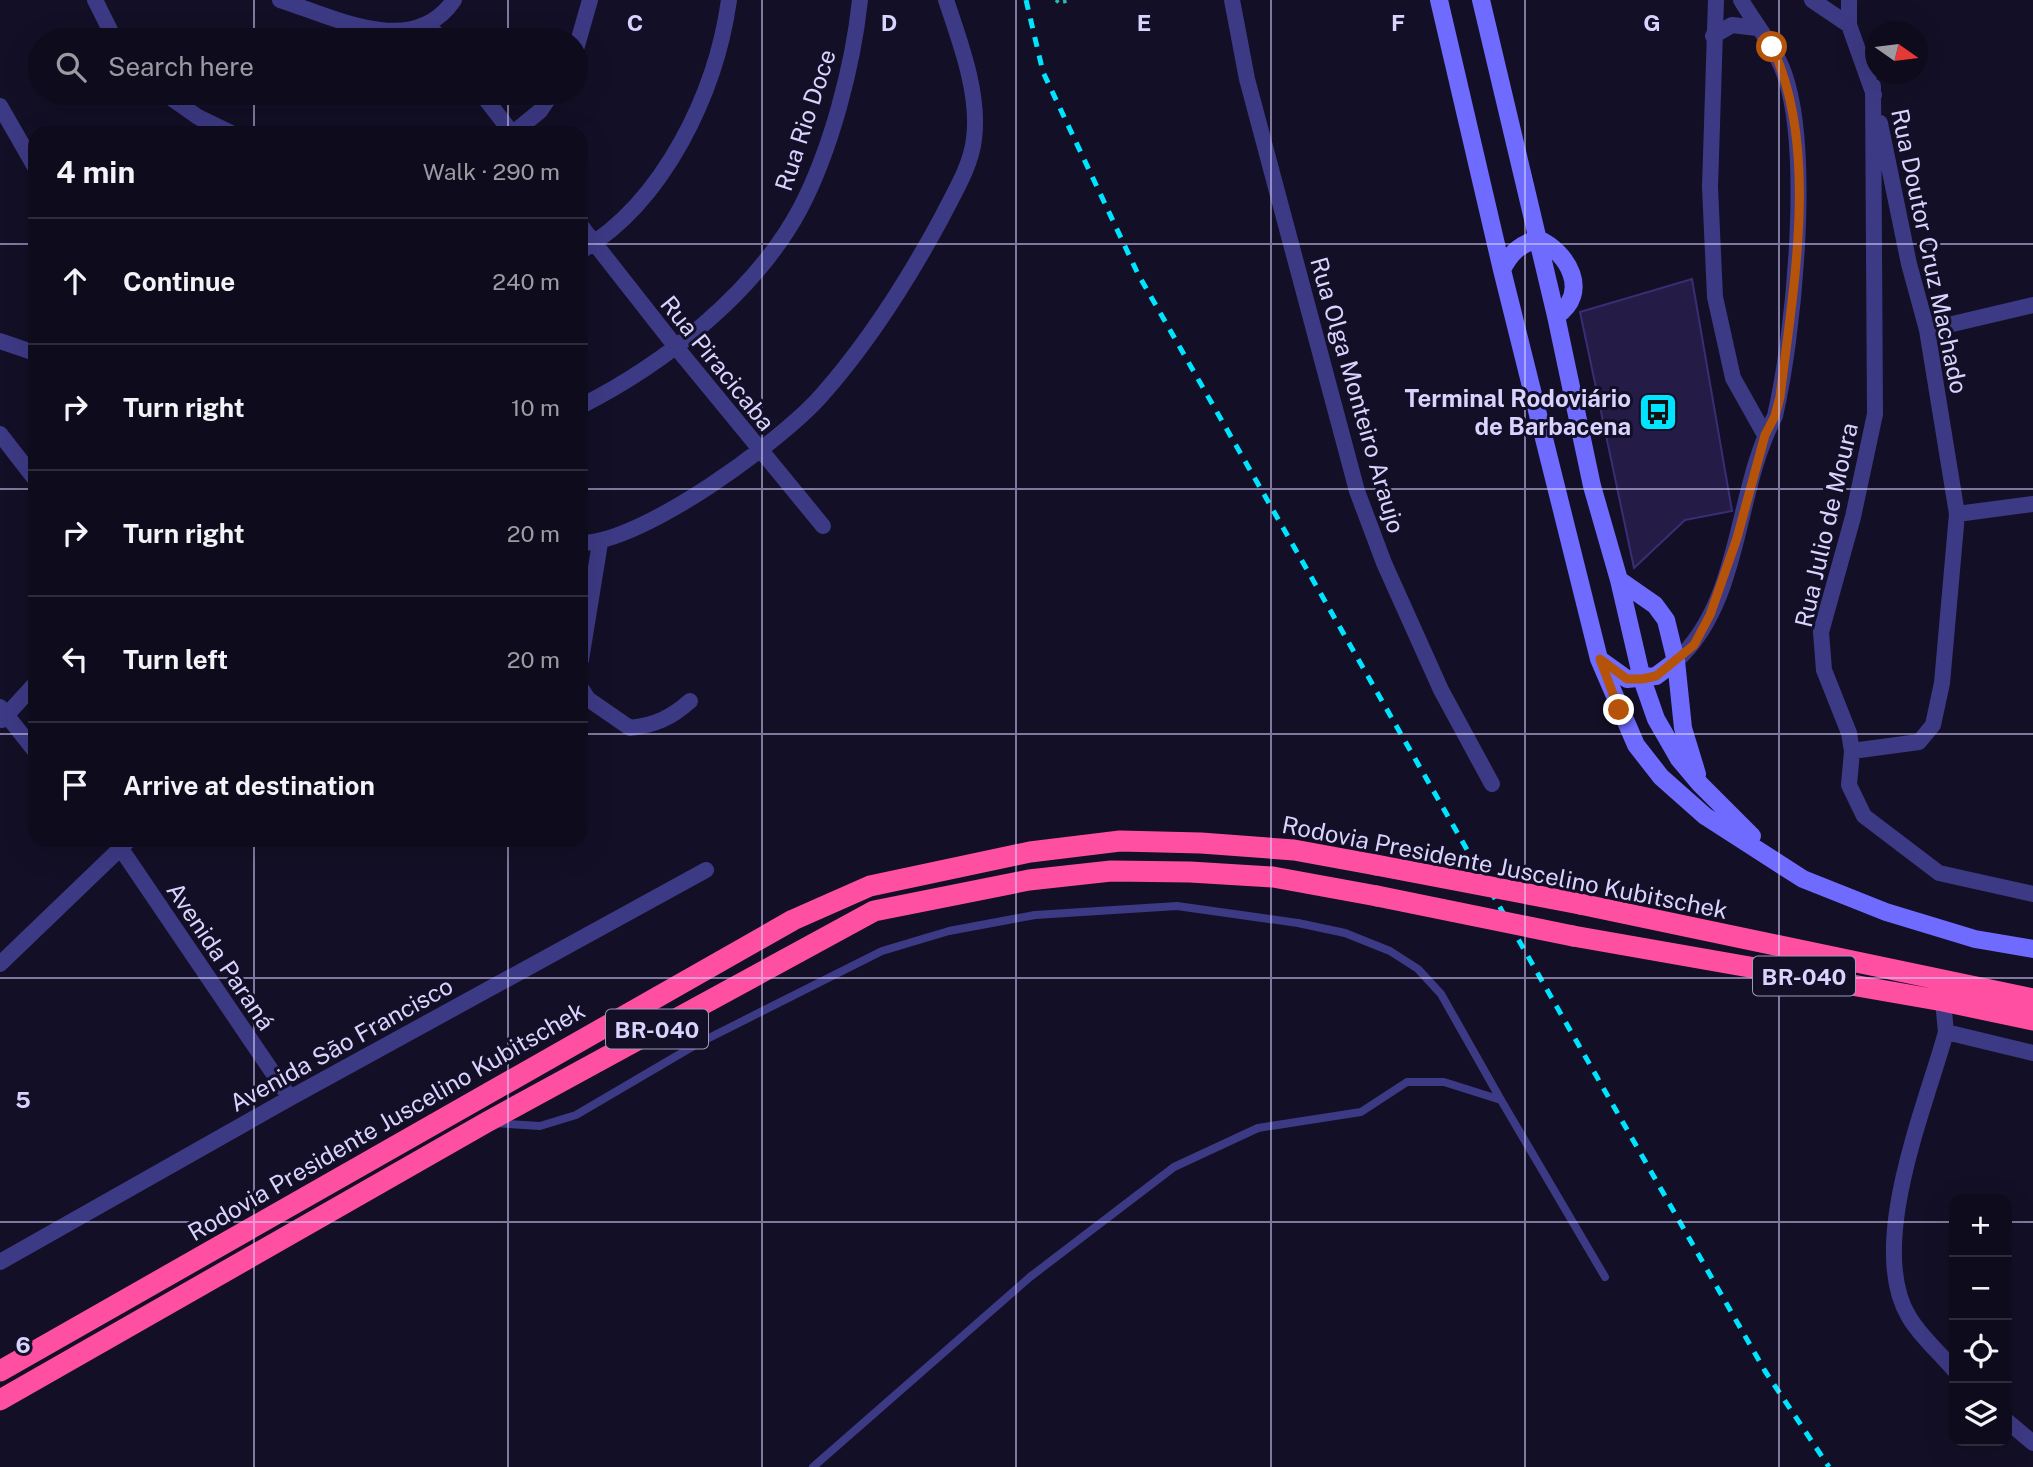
<!DOCTYPE html>
<meta charset="utf-8">
<style>
body{margin:0;font-family:"Public Sans",sans-serif;background:#1c1929;color:#f1f3f6}
.controls{position:absolute;right:21px;bottom:21px;display:grid;overflow:hidden;border-radius:14px;box-shadow:0 7px 28px #0002}
.controls button{width:63px;height:63px;display:grid;place-items:center;padding:0;border:0;border-bottom:2px solid #2e2b3b;background:#0e0b1c;color:#f1f3f6;font:35px sans-serif}
.compass{position:absolute;left:1865px;top:21px;width:63px;height:63px;border-radius:50%;background:#0e0b1c;box-shadow:0 7px 28px #0002;rotate:104deg}
.stop{position:absolute;width:21px;height:21px;margin:-16px;border:5px solid #b45309;border-radius:50%;background:#fff}
.stop.end{background:#b45309;border-color:#fff;box-shadow:0 2px 7px #0008}
.list{margin:0;padding:0;list-style:none}
h2{display:flex;justify-content:space-between;align-items:center;height:91px;margin:0;padding:0 28px;font-size:30px}
h2 small{font-size:23px;font-weight:400;color:#9b9ba3}
.list li{display:grid;grid-template-columns:46px 1fr auto;gap:21px;align-items:center;box-sizing:border-box;height:126px;padding:0 28px;border-top:2px solid #2e2b3b}
.list b{display:block;font-size:26px;white-space:nowrap}
.list em{font-size:23px;font-style:normal;color:#9b9ba3}
.icon{flex:none;width:38px;height:38px;fill:none;stroke:currentColor;stroke-width:2;stroke-linecap:round;stroke-linejoin:round}
.map{position:relative;flex:none;width:2033px;height:1467px;overflow:hidden}
.search{position:absolute;background:#0e0b1c;box-shadow:0 7px 28px #0002;left:28px;top:28px;width:560px;height:77px;display:flex;align-items:center;gap:18px;box-sizing:border-box;padding:0 24px;border-radius:38px;color:#9b9ba3;font-size:26px}
.panel{position:absolute;background:#0e0b1c;box-shadow:0 7px 28px #0002;left:28px;top:126px;width:560px;height:721px;border-radius:21px}
.map>svg:first-child{display:block}
</style>
<div class="map">
<svg width="2033" height="1467" viewBox="0 0 2033 1467">
<rect width="100%" height="100%" fill="#130f26"/>
<path fill="#241b47" stroke="#3b2d73" stroke-width="2" d="M 1692,279 L 1732,511 L 1685,520 L 1634,568 L 1580,312 Z"/>
<g fill="none" stroke-linecap="round" stroke-linejoin="round">
<path stroke="#2fb8b0" stroke-width="3.5" stroke-dasharray="3.5 5" stroke-linecap="butt" d="M 1056,0 L 1059,3 L 1071,0"/>
<path stroke="#3d3a85" stroke-width="8" d="M 494,1123 L 540,1126 L 576,1115 L 697,1044 L 882,951 L 949,931 L 1035,915 L 1177,906 L 1298,923 L 1345,933 L 1390,951 L 1418,969 L 1441,994 L 1501,1100
M 813,1467 L 1030,1277 L 1174,1167 L 1258,1128 L 1361,1112 L 1407,1082 L 1444,1082 L 1501,1100 L 1605,1277"/>
<path stroke="#3d3a85" stroke-width="16" d="M 95,0 L 115,40
M 280,0 C 334,17 413,60 454,0
M 1232,0 L 1247,79 L 1357,491 L 1384,563 L 1441,690 L 1492,784
M 1716,0 L 1710,187 L 1715,297 L 1733,378 L 1765,435
M 1812,0 L 1849,25
M 1849,0 L 1849,25 L 1874,95
M 429,25 L 441,40
M 1713,36 L 1732,25 L 1757,28
M 576,49 L 590,0
M 1873,86 L 1875,414 L 1853,517 L 1821,632 L 1824,670 L 1849,733 L 1852,751 L 1849,785 L 1864,816 L 1939,873 L 2033,894
M 164,93 L 198,117 L 231,133
M 481,93 L 512,133
M 0,106 L 35,167
M 513,133 L 540,111 L 552,93
M 581,226 L 676,347 L 823,526
M 581,251 C 664,202 716,93 729,0
M 1927,330 L 2033,305
M 0,341 L 35,353
M 581,406 C 664,364 755,293 800,209 C 831,150 853,66 860,0
M 0,434 L 35,479
M 1957,514 L 2033,504
M 581,543 C 642,543 780,442 821,396 C 869,342 908,280 942,217 C 954,193 971,166 974,139 C 980,94 960,42 946,0
M 581,660 L 600,543
M 1676,661 C 1742,602 1735,490 1775,416 C 1794,334 1812,151 1784,73 C 1774,46 1755,24 1741,0
M 581,688 L 588,699 L 630,728 C 655,725 671,718 690,701
M 0,707 L 35,751
M 2,720 L 35,684
M 1852,751 L 1919,742 L 1933,725 L 1942,683 L 1957,514 L 1927,330 L 1909,264 L 1880,123
M 115,840 L 290,1098
M 0,964 L 127,842
M 1943,1001 L 1946,1032 L 2033,1053
M 1946,1032 C 1926,1106 1866,1246 1909,1317 C 1920,1336 1940,1353 1954,1370
M 0,1262 L 290,1098 L 706,870
M 2007,1421 L 2033,1443"/>
<path stroke="#6f6bff" stroke-width="18" d="M 1439,0 L 1502,270 L 1599,659 L 1636,745 L 1661,777 L 1705,816 L 1803,879 L 1886,912 L 1975,939 L 2033,949
M 1481,0 L 1556,316 L 1592,486 L 1619,580 L 1642,679 L 1656,719 L 1679,759 L 1700,784 L 1752,836
M 1502,270 C 1510,253 1520,244 1538,239 C 1568,252 1591,293 1556,316
M 1619,580 L 1655,605 L 1666,620 L 1676,661 L 1683,728 L 1697,774
M 1599,659 L 1627,679 L 1656,676 L 1676,661"/>
<path stroke="#ff4fa3" stroke-width="21" d="M 1580,904 L 2033,999
M 1573,936 L 1943,1001 L 2033,1020
M 0,1371 L 793,920 L 870,886 L 1030,852 L 1120,841 L 1201,843 L 1294,850 L 1376,865
M 0,1400 L 487,1122 L 874,911 L 1029,880 L 1111,871 L 1190,872 L 1273,877 L 1377,896"/>
<path stroke="#00e5ff" stroke-width="5" stroke-dasharray="10 9" stroke-linecap="butt" d="M 1026,0 L 1043,72 L 1138,274 L 1765,1371 L 1829,1467"/>
<path stroke="#ff4fa3" stroke-width="21" d="M 1376,865 L 1580,904
M 1377,896 L 1573,936"/>
</g>
<g fill="none" stroke-linecap="round" stroke-linejoin="round">
<path stroke="#b45309" stroke-width="9" d="M 1619,710 L 1600,659 L 1627,679 L 1642,679 L 1656,676 L 1694,645 L 1710,615 L 1737,538 L 1765,435 L 1775,416 L 1780,397 C 1793,289 1820,148 1772,47"/>
</g>
<path fill="none" stroke="#d9d4ff" stroke-width="2" stroke-opacity="0.55" d="M 254,0 L 254,40M 508,0 L 508,40M 762,0 L 762,1467M 1016,0 L 1016,1467M 1271,0 L 1271,1467M 1525,0 L 1525,1467M 1779,0 L 1779,1467M 254,93 L 254,133M 508,93 L 508,133M 0,244 L 35,244M 581,244 L 2033,244M 0,489 L 35,489M 581,489 L 2033,489M 0,734 L 35,734M 581,734 L 2033,734M 254,840 L 254,1467M 508,840 L 508,1467M 0,978 L 2033,978M 0,1222 L 1954,1222M 2007,1222 L 2033,1222"/>
<defs>
<g id="bus-square" transform="scale(2.0125)"><rect x="-9" y="-9" width="18" height="18" rx="4" fill="#00e5ff" stroke="#130f26"/><path d="M-5-6H5V4H4V6H2V4H-2V6H-4V4H-5ZM-3.5-4V0h7V-4ZM-3.5 1.2v1.5H-2V1.2ZM2 1.2v1.5H3.5V1.2Z" fill="#111"/></g>
</defs>
<g fill-rule="evenodd">
<use href="#bus-square" x="1658" y="412"/>
</g>
<g text-anchor="middle" dominant-baseline="central" stroke-width="6" stroke-linejoin="round" paint-order="stroke">
<g fill="#130f26" stroke="#9e99be" stroke-width="2">
<rect x="1753" y="956.5" width="102" height="39" rx="5"/>
<rect x="606" y="1009.5" width="102" height="39" rx="5"/>
</g>
<g font-size="23" font-weight="bold" fill="#d9d4ff">
<text x="1804" y="976">BR-040</text>
<text x="657" y="1029">BR-040</text>
</g>
<g font-size="24" fill="#d9d4ff" stroke="#130f26">
<text transform="translate(805 120) rotate(-72)">Rua Rio Doce</text>
<text transform="translate(1930 251) rotate(78)">Rua Doutor Cruz Machado</text>
<text transform="translate(718 363) rotate(51)">Rua Piracicaba</text>
<text transform="translate(1358 395) rotate(74)">Rua Olga Monteiro Araujo</text>
<text transform="translate(1826 525) rotate(-77)">Rua Julio de Moura</text>
<text transform="translate(1505 867) rotate(11)">Rodovia Presidente Juscelino Kubitschek</text>
<text transform="translate(221 956) rotate(56)">Avenida Paraná</text>
<text transform="translate(341 1044) rotate(-29)">Avenida São Francisco</text>
<text transform="translate(386 1121) rotate(-30)">Rodovia Presidente Juscelino Kubitschek</text>
</g>
<g font-size="24" font-weight="bold" fill="#d9d4ff" stroke="#130f26" text-anchor="end">
<text x="1631" y="398">Terminal Rodoviário<tspan x="1631" dy="28">de Barbacena</tspan></text>
</g>
</g>
<g font-size="23" text-anchor="middle" font-weight="bold" fill="#d9d4ff" stroke="#130f26" stroke-width="6" stroke-linejoin="round" paint-order="stroke">
<text x="635" y="31">C</text>
<text x="889" y="31">D</text>
<text x="1144" y="31">E</text>
<text x="1398" y="31">F</text>
<text x="1652" y="31">G</text>
<text x="23" y="1108">5</text>
<text x="23" y="1353">6</text>
</g>
</svg>
<div class="controls">
<button>+</button>
<button>−</button>
<button><svg class="icon" aria-label="locate" viewBox="0 0 24 24"><circle cx="12" cy="12" r="6"/><path d="M12 2v4M12 18v4M2 12h4M18 12h4"/></svg></button>
<button><svg class="icon" aria-label="layers" viewBox="0 0 24 24"><path d="M12 4l9 5-9 5-9-5zM3 14l9 5 9-5"/></svg></button>
</div>
<svg class="compass" viewBox="-18 -18 36 36"><path d="M0-13l5 13h-10z" fill="#e53935"/><path d="M0 13l5-13h-10z" fill="#9b9ba3"/></svg>
<div class="stop" style="left:1772px;top:47px"></div>
<div class="stop end" style="left:1619px;top:710px"></div>
<div class="search"><svg class="icon" aria-label="search" viewBox="0 0 24 24"><circle cx="10" cy="10" r="6"/><path d="M15 15l6 6"/></svg>Search here</div>
<section class="panel">
<h2>4 min<small>Walk · 290 m</small></h2>
<ul class="list">
<li><svg class="icon" aria-label="ahead" viewBox="0 0 24 24"><path d="M12 20V5M6 11l6-6 6 6"/></svg><div><b>Continue</b></div><em>240 m</em></li>
<li><svg class="icon" aria-label="right" viewBox="0 0 24 24"><path d="M7 20v-9h11M14 6l5 5-5 5"/></svg><div><b>Turn right</b></div><em>10 m</em></li>
<li><svg class="icon" aria-label="right" viewBox="0 0 24 24"><path d="M7 20v-9h11M14 6l5 5-5 5"/></svg><div><b>Turn right</b></div><em>20 m</em></li>
<li><svg class="icon" aria-label="left" viewBox="0 0 24 24"><path d="M17 20v-9H6M10 6l-5 5 5 5"/></svg><div><b>Turn left</b></div><em>20 m</em></li>
<li><svg class="icon" aria-label="arrive" viewBox="0 0 24 24"><path d="M6 21V4h12l-3 4 3 4H6"/></svg><div><b>Arrive at destination</b></div></li>
</ul>
</section>
</div>
